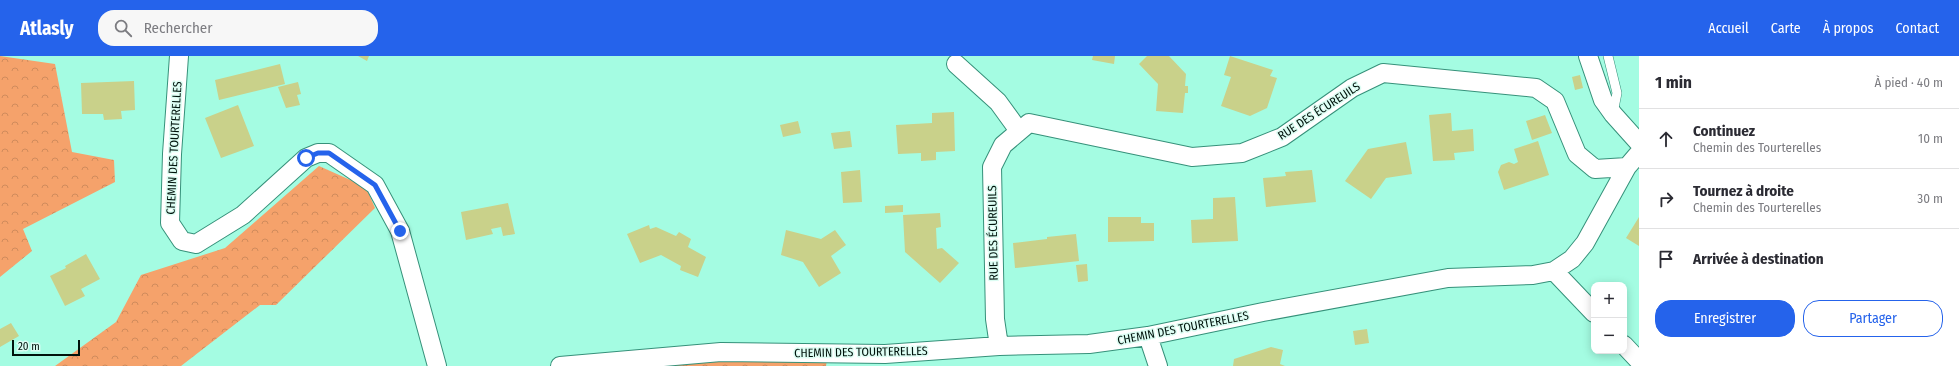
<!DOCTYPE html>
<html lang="fr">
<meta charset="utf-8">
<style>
body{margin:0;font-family:"Fira Sans Condensed",sans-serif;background:#f7f7f7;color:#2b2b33}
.controls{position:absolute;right:12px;bottom:12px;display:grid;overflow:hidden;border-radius:8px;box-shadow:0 2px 10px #0003}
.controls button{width:36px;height:36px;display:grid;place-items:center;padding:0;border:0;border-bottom:1px solid #e1e1e2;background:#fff;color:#2b2b33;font:20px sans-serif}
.scale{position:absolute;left:12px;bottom:10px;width:68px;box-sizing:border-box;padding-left:4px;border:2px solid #00130c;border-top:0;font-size:11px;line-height:14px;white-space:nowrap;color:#00130c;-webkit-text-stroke:3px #dcfdf3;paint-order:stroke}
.stop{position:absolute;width:12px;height:12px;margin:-9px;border:3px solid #2563eb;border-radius:50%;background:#fff}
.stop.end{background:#2563eb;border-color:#fff;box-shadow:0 1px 4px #0008}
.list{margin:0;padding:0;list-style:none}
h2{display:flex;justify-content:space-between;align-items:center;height:52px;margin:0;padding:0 16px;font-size:17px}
h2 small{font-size:13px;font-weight:400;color:#7c7c81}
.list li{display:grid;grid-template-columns:26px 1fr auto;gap:12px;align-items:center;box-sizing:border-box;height:60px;padding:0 16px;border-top:1px solid #e1e1e2}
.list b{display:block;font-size:15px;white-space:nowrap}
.list p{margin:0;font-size:13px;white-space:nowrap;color:#7c7c81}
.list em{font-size:13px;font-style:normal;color:#7c7c81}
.actions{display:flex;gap:8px;padding:12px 16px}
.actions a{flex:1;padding:9px 0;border:1px solid #2563eb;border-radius:16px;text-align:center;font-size:14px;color:#2563eb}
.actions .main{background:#2563eb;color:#fff}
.icon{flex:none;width:22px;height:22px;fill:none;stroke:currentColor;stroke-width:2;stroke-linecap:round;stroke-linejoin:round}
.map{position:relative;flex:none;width:1639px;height:310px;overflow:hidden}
header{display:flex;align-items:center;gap:24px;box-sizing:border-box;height:56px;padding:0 20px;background:#2563eb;color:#fff}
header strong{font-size:19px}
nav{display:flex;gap:22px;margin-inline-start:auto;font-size:14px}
.search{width:280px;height:36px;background:#f7f7f7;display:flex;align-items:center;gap:10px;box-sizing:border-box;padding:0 14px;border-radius:16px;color:#7c7c81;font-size:15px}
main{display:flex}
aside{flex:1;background:#fff}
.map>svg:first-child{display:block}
</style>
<header>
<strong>Atlasly</strong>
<div class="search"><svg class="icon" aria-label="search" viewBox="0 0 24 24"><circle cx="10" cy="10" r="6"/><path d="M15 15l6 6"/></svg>Rechercher</div>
<nav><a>Accueil</a><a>Carte</a><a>À propos</a><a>Contact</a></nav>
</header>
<main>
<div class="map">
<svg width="1639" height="310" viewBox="0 0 1639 310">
<defs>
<pattern id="forest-crowns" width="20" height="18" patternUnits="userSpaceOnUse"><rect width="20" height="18" fill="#f5a26b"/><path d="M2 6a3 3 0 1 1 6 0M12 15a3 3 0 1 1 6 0" fill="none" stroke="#d08b5c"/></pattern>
</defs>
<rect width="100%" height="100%" fill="#a4fce2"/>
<path fill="url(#forest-crowns)" d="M 0,0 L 55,8 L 72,96 L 114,104 L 115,126 L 23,173 L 32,195 L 0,221 Z
M 319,110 L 366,131 L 375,152 L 276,249 L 260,249 L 181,310 L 55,310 L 116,266 L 141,219 L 225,192 Z
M 721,301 L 827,304 L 826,310 L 652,310 Z"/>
<path fill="#c9d18a" d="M 358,0 L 369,0 L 367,5 Z
M 1093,0 L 1115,0 L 1114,8 L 1092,4 Z
M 1147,0 L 1169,0 L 1186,18 L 1185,30 L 1188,30 L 1188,37 L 1185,37 L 1183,57 L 1156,55 L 1158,28 L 1139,8 Z
M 1230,0 L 1273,14 L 1270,20 L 1277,22 L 1267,52 L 1250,60 L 1221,50 L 1231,21 L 1224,19 Z
M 280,8 L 285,28 L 219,44 L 215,24 Z
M 1580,19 L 1583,32 L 1575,34 L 1572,21 Z
M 134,25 L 135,54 L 121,55 L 122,63 L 104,64 L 103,58 L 82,58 L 81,27 Z
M 298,26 L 301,38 L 297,39 L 300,49 L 286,52 L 278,31 Z
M 238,49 L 254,90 L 221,102 L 205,62 Z
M 954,56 L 955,95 L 936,96 L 936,104 L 921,105 L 921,97 L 898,98 L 896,69 L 932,67 L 932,57 Z
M 1451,57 L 1452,75 L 1473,73 L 1474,95 L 1454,97 L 1455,104 L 1433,105 L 1429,59 Z
M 1545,59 L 1552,77 L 1532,84 L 1526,65 Z
M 798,65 L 801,77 L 783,81 L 780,69 Z
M 850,75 L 852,91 L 834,93 L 831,77 Z
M 1538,85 L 1549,119 L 1504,134 L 1498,116 L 1501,109 L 1509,106 L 1514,108 L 1518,106 L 1514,93 Z
M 1406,86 L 1412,118 L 1386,122 L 1371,143 L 1345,125 L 1368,93 Z
M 860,114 L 862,146 L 843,147 L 841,116 Z
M 1312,114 L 1316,146 L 1266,151 L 1263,122 L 1286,120 L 1285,116 Z
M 1235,141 L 1238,185 L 1192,187 L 1191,164 L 1213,163 L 1213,142 Z
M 508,147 L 515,178 L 503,180 L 501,171 L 491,173 L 493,178 L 466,184 L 461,156 Z
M 903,149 L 903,156 L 885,157 L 885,150 Z
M 940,157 L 941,171 L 936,172 L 937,193 L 942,192 L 959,207 L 940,227 L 905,196 L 903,159 Z
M 1108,161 L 1141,161 L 1141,167 L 1154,167 L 1154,185 L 1108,186 Z
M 1639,161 L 1639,190 L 1626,182 Z
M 649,169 L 650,173 L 656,171 L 676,180 L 679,176 L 691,183 L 688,191 L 706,201 L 698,221 L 680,214 L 681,210 L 661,199 L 640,207 L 627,178 Z
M 786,174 L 821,183 L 835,174 L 846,189 L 831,200 L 841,217 L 819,231 L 803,206 L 781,199 Z
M 1076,178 L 1079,205 L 1015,212 L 1013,187 L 1047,183 L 1047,181 Z
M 86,198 L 100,223 L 81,233 L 85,240 L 65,250 L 50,220 L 66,212 L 65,210 Z
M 1087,208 L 1088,225 L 1078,226 L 1076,209 Z
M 11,267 L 19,280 L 0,291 L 0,273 Z
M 1367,273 L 1369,287 L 1355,289 L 1353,275 Z
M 1271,291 L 1283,294 L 1280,308 L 1285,310 L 1233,310 L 1234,303 Z"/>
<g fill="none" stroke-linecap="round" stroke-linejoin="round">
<g stroke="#36917a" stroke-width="10">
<path id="lane" d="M 1608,0 L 1617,37 L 1613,57"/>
</g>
<g stroke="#36917a" stroke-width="20">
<path id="street" d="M 179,0 L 172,98 L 170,167 L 182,185 L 196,188 L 243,159 L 306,102 L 318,97 L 329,97 L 375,129 L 400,175 L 437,310
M 1588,0 L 1603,44 L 1613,58 L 1639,87
M 956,8 L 998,46 L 1019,75
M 1554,215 L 1594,257
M 1148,280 L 1158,310
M 1624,289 L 1639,305
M 999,290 L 995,263 L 992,111 L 1003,89 L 1029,67 L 1192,101 L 1242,97 L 1282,81 L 1352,32 L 1383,17 L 1536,32 L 1555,45 L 1577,98 L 1595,113 L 1627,111
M 560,310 L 721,296 L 885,298 L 999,290 L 1089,288 L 1148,280 L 1263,256 L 1448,222 L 1533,219 L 1554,215 L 1572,203 L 1585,187 L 1627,111 L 1639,97"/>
</g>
<use href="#lane" stroke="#fff" stroke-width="9"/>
<use href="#street" stroke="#fff" stroke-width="18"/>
</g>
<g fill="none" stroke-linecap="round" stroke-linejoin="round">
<path stroke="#2563eb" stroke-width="5" d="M 306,102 L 318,97 L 329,97 L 375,129 L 400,175"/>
</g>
<g text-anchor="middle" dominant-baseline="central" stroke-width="3" stroke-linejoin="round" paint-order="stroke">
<g font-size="12" fill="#00130c" stroke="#dcfdf3">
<text transform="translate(1319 55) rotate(-33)">RUE DES ÉCUREUILS</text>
<text transform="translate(174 92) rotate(-87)">CHEMIN DES TOURTERELLES</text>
<text transform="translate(993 177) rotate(-91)">RUE DES ÉCUREUILS</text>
<text transform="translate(1183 272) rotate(-11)">CHEMIN DES TOURTERELLES</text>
<text transform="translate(861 296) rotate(-1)">CHEMIN DES TOURTERELLES</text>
</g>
</g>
</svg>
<div class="controls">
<button>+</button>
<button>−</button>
</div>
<div class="scale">20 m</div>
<div class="stop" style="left:306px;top:102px"></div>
<div class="stop end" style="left:400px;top:175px"></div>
</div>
<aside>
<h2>1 min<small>À pied · 40 m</small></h2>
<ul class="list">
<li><svg class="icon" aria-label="ahead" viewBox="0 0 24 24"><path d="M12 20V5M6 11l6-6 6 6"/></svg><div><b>Continuez</b><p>Chemin des Tourterelles</p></div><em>10 m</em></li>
<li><svg class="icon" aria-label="right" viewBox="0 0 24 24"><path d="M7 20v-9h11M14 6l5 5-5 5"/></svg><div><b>Tournez à droite</b><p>Chemin des Tourterelles</p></div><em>30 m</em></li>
<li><svg class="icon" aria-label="arrive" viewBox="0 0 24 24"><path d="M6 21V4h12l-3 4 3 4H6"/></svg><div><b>Arrivée à destination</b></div></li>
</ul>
<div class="actions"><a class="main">Enregistrer</a><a>Partager</a></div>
</aside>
</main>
